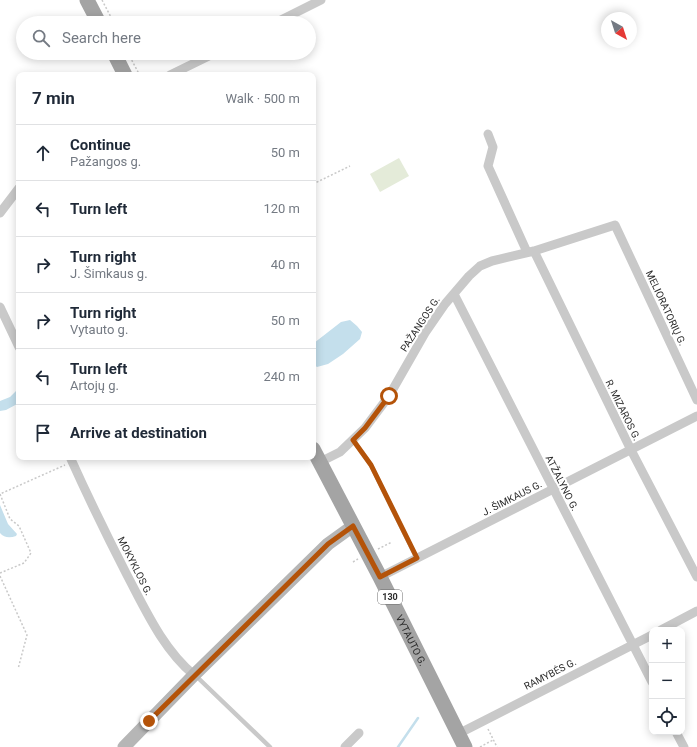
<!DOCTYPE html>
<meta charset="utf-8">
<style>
body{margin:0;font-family:Roboto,sans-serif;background:#f2f2f3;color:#1f2937}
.controls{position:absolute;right:12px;bottom:12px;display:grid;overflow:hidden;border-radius:8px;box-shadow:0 2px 10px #0003}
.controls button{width:36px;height:36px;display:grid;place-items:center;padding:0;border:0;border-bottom:1px solid #e0e1e3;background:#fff;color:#1f2937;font:20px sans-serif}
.compass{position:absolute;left:601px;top:12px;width:36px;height:36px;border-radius:50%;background:#fff;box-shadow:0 2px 10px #0003;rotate:141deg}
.stop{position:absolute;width:12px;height:12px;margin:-9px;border:3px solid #b45309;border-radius:50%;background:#fff}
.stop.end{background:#b45309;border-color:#fff;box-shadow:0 1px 4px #0008}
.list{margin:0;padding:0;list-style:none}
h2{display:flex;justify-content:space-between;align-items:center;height:52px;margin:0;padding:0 16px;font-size:17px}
h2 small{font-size:13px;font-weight:400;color:#747a83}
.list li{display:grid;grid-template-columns:26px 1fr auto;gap:12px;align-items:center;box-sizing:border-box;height:56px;padding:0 16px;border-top:1px solid #e0e1e3}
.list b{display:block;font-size:15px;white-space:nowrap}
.list p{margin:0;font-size:13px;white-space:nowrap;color:#747a83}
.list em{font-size:13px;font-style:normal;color:#747a83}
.icon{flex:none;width:22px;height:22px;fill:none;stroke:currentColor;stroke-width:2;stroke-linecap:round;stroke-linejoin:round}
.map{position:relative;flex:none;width:697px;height:747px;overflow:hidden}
.search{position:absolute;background:#fff;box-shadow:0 2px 10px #0003;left:16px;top:16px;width:300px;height:44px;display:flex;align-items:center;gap:10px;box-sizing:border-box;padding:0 14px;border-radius:22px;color:#747a83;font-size:15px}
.panel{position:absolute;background:#fff;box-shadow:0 2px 10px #0003;left:16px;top:72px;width:300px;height:388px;border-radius:8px}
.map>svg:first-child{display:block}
</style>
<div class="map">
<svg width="697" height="747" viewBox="0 0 697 747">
<rect width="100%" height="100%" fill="#fff"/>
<path fill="#e4ebd9" d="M 399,158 L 409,176 L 380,192 L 370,174 Z"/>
<path fill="#c4dfec" d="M 350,320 L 357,326 L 362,332 L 360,339 L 343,354 L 328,364 L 317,367 L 313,364 L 314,343 L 341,322 Z
M 16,391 L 19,393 L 19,403 L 6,410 L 0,411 L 0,401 L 10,397 Z
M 0,505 L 8,524 L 17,534 L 16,536 C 10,538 4,538 0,533 Z"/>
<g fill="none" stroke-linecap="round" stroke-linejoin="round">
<path stroke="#c4dfec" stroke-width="2.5" d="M 398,747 L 418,718"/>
<path stroke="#c9c9c9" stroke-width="1.5" stroke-dasharray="2 2" stroke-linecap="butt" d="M 102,0 L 114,23
M 128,53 L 138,72 L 142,75
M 313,184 L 350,166
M 378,549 L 392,542
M 353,562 L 358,559
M 0,573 L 24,563 L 31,553 L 19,526 L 10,519 L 0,494 L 65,465
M 0,576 L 27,635 L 18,669
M 488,729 L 497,747
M 480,747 L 493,740"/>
<path stroke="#c9c9c9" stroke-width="4.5" d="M 353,440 L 371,465 L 417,559
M 196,676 L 270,747"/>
<path stroke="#c9c9c9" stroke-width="9" d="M 275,23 L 321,0
M 170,75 L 215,53
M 488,134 L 493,147 L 488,166 L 527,252
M 0,213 L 19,188
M 534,251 L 631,450 L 697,577
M 454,294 L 652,682
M 0,307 L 19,347
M 70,457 C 88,497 107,536 127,575 C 146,611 163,649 194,675
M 320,462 L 340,452 L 365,428 L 389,396 L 425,333 L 445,304 L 469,276 L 480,266 L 492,261 L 534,251 L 615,225 L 697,400
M 380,577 L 697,416
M 661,630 L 697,611
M 676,732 L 684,747
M 458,734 L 652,635
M 345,747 L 359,733"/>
<path stroke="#b6b6b6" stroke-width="13" d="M 124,747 L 194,675 L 328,544 L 353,526"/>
<g stroke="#a4a4a4" stroke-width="15">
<path d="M 87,0 L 99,23"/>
<path d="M 114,53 L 125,75"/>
<path id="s1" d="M 313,449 L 380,577 L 465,747"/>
</g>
</g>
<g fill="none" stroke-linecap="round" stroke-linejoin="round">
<path stroke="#b45309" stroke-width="5" d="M 149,721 L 328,544 L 353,526 L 380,577 L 417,558 L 371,465 L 353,440 L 365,428 L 389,396"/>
</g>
<g text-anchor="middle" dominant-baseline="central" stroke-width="4" stroke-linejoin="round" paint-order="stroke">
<rect fill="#fff" stroke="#6b6b6b" stroke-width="1" x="378" y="590" width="24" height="14" rx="3"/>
<g font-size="9" font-weight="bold" fill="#2c2c2c">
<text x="390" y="597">130</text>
</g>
<g font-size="10" fill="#2c2c2c" stroke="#fff">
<text transform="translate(666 308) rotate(65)">MELIORATORIŲ G.</text>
<text transform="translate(420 324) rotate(-57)">PAŽANGOS G.</text>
<text transform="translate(623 410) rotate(64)">R. MIZAROS G.</text>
<text transform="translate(562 483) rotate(63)">ATŽALYNO G.</text>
<text transform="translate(512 498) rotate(-27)">J. ŠIMKAUS G.</text>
<text transform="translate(135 566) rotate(63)">MOKYKLOS G.</text>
<text stroke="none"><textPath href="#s1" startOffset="215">VYTAUTO G.</textPath></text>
<text transform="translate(550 674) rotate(-27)">RAMYBĖS G.</text>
</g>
</g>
</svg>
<div class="controls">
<button>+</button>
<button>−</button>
<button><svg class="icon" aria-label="locate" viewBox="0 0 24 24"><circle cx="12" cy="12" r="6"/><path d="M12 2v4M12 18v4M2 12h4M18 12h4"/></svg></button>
</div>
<svg class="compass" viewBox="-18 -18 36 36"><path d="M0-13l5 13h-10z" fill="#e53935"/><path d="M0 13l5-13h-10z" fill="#747a83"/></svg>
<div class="stop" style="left:389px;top:396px"></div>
<div class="stop end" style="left:149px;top:721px"></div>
<div class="search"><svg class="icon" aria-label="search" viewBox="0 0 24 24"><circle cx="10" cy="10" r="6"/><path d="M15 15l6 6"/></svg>Search here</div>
<section class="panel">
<h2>7 min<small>Walk · 500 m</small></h2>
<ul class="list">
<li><svg class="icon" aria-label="ahead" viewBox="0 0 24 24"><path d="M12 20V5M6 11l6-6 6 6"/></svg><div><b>Continue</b><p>Pažangos g.</p></div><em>50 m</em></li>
<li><svg class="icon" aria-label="left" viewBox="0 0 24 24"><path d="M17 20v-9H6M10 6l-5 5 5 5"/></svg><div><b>Turn left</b></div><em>120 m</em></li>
<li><svg class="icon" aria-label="right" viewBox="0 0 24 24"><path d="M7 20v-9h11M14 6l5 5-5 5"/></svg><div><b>Turn right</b><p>J. Šimkaus g.</p></div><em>40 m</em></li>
<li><svg class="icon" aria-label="right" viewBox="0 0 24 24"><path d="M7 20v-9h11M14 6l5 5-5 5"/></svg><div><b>Turn right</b><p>Vytauto g.</p></div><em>50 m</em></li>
<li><svg class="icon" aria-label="left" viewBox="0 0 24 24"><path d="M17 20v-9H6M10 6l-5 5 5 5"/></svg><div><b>Turn left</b><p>Artojų g.</p></div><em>240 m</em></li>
<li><svg class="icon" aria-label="arrive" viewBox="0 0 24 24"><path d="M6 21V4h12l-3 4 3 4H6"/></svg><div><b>Arrive at destination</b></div></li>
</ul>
</section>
</div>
